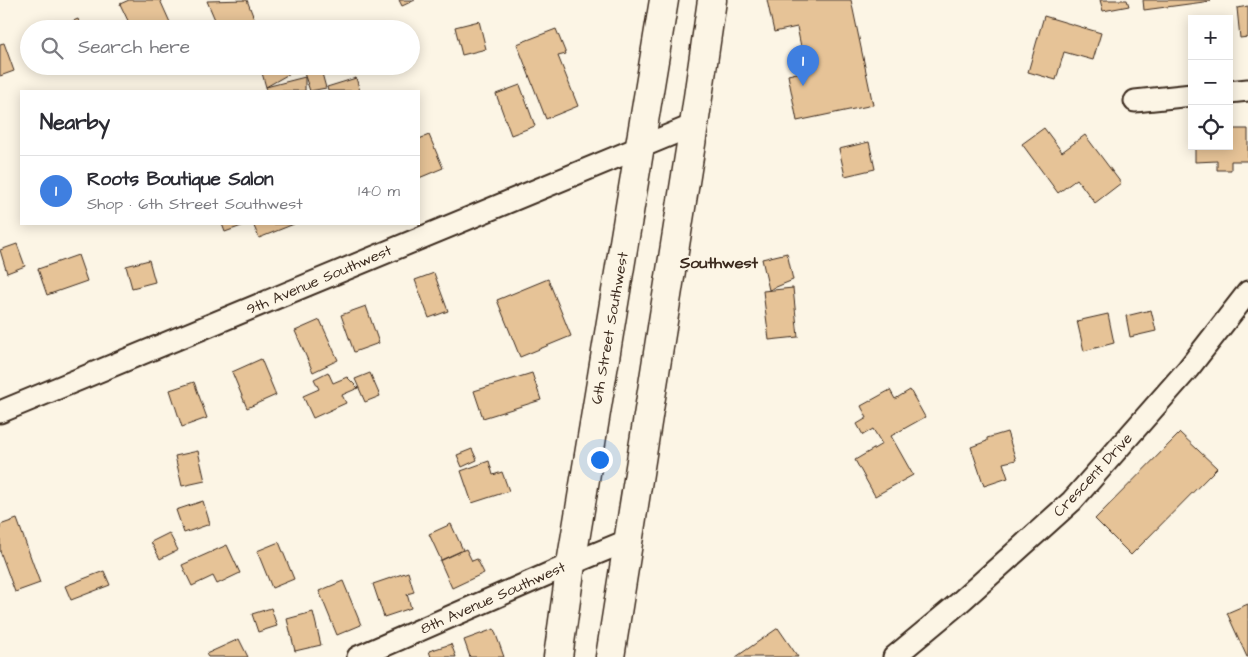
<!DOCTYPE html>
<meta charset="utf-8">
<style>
body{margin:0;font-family:"Architects Daughter",sans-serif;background:#f7f7f7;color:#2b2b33}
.controls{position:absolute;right:15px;top:15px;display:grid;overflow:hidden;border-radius:0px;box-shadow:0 2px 12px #0003}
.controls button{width:45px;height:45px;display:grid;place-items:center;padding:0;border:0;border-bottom:1px solid #e1e1e2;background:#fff;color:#2b2b33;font:25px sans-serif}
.you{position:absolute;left:599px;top:459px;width:18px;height:18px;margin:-12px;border:4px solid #fff;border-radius:50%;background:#1a73e8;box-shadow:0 0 0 8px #1a73e833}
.badge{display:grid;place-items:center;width:32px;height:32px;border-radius:50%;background:#0b8043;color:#fff;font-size:16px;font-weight:700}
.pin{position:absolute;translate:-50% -41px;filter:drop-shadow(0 1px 2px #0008)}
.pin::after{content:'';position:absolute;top:26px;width:18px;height:15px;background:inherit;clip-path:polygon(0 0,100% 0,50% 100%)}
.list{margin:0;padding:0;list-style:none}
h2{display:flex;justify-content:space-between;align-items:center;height:65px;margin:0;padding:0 20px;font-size:21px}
h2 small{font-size:16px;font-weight:400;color:#7c7c81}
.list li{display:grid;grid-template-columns:32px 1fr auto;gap:15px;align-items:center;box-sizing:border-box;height:70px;padding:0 20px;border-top:1px solid #e1e1e2}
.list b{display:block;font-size:19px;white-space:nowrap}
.list p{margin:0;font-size:16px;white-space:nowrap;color:#7c7c81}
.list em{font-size:16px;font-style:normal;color:#7c7c81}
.icon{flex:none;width:28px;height:28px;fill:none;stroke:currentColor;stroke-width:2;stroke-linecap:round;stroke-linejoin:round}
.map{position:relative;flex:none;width:1248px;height:657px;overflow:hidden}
.search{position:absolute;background:#fff;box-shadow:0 2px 12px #0003;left:20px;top:20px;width:400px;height:55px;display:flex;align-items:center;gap:12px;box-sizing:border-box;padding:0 18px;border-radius:28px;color:#7c7c81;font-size:19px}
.panel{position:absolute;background:#fff;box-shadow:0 2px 12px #0003;left:20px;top:90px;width:400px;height:135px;border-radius:0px}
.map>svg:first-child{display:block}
</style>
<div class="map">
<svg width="1248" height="657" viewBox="0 0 1248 657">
<rect width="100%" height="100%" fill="#fcf5e5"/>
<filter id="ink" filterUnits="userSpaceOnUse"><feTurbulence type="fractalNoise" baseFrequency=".02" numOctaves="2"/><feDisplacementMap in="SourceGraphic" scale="10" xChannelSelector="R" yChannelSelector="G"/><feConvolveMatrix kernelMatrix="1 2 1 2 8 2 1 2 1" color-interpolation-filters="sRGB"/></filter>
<g filter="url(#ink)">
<path fill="#e6c397" stroke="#3b2a1e" d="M 129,0 L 160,0 L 173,29 L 132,29 L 120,4 Z
M 247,0 L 258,29 L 251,26 L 246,29 L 238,29 L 237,27 L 219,29 L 207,1 Z
M 399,0 L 415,0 L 402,6 Z
M 767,0 L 851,0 L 873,105 L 797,121 L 788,75 L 806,71 L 797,27 L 774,32 Z
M 1100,0 L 1127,0 L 1129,6 L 1103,11 Z
M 1143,0 L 1211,0 L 1211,1 L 1144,10 Z
M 1248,6 L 1248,37 L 1240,38 L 1237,8 Z
M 1044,16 L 1101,33 L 1093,60 L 1064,52 L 1056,80 L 1028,72 Z
M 78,19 L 82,29 L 54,29 Z
M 479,21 L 486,49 L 462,55 L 455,27 Z
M 278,22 L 280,29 L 258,29 Z
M 556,29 L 566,54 L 558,56 L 578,106 L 546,119 L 517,44 Z
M 4,43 L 14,71 L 0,76 L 0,44 Z
M 260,66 L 292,66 L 294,71 L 266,87 Z
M 317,66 L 320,66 L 326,88 L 310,91 L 303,70 Z
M 305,77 L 305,91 L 267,91 L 266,87 Z
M 356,78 L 360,91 L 328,91 L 327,87 Z
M 520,85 L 535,126 L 511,135 L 496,94 Z
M 1044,128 L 1062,152 L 1085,135 L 1121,183 L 1095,203 L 1077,179 L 1058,193 L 1022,144 Z
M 1229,129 L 1248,129 L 1248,161 L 1231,161 L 1231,170 L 1217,170 L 1217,161 L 1195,162 L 1195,146 L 1229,146 Z
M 429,135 L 443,168 L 419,178 L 419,139 Z
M 869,142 L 875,169 L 845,176 L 839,149 Z
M 222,224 L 247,224 L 225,232 Z
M 253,224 L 294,224 L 259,238 Z
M 17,244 L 25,266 L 7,273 L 0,250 Z
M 787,253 L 793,280 L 769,290 L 762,259 Z
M 78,255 L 87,281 L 47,295 L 38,269 Z
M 149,260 L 155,282 L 132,288 L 126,266 Z
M 434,273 L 448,311 L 429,318 L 415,280 Z
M 548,279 L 571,336 L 520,357 L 497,300 Z
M 793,288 L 798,337 L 769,340 L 763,291 Z
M 366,306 L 379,343 L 354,352 L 341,315 Z
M 1151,310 L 1156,331 L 1130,337 L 1126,316 Z
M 1108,314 L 1114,343 L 1084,351 L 1077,321 Z
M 320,320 L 338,360 L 313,372 L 295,331 Z
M 261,359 L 276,395 L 247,408 L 232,372 Z
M 328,372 L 333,383 L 347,377 L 358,388 L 342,395 L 346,403 L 313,418 L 303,396 L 319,389 L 314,379 Z
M 370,373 L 380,396 L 365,402 L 355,379 Z
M 532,373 L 541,400 L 483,418 L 474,391 Z
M 194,382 L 207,418 L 182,427 L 170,390 Z
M 890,390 L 895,399 L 910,390 L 925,417 L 891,436 L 913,475 L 875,496 L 855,460 L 882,444 L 873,429 L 863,435 L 857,424 L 867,418 L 861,406 Z
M 1007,432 L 1016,460 L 1003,463 L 1008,478 L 984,486 L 971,447 L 987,441 L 987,438 Z
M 1180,433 L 1217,468 L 1131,555 L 1095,519 Z
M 472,449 L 477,460 L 462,467 L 457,455 Z
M 198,451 L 205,481 L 182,486 L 175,456 Z
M 489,461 L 493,475 L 502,472 L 509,491 L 472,503 L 461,471 Z
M 203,501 L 210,524 L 184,533 L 176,510 Z
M 17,519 L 40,583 L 15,592 L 0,551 L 0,525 Z
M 451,524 L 463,550 L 441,560 L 429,534 Z
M 169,533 L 178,550 L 160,559 L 151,542 Z
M 279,542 L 294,579 L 272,588 L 257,551 Z
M 227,545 L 240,573 L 217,584 L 213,576 L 192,586 L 182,565 Z
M 466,549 L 472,561 L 477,559 L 484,573 L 452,588 L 440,561 Z
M 104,571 L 110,585 L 71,600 L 65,586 Z
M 408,572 L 414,592 L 407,594 L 411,608 L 384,617 L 373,584 Z
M 343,581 L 361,625 L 337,635 L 319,591 Z
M 1248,604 L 1248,657 L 1247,657 L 1227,613 Z
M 271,608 L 277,626 L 258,632 L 252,614 Z
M 313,612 L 321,645 L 295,651 L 287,619 Z
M 778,628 L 798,657 L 736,657 Z
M 494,629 L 504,657 L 470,657 L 464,640 Z
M 239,639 L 248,657 L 208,657 L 206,654 Z
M 451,644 L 456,657 L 431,657 L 429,651 Z"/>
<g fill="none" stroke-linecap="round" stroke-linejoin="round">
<g stroke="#3b2a1e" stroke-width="25">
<path id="street" d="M 1229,92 L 1248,90
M 1135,101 L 1192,95
M 0,412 L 694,125
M 358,657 L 571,564 L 629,540
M 894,657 L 959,603 L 1072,501 L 1188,369 L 1248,292"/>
</g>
<g stroke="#3b2a1e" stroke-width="31">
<path id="primary" d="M 558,657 L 571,564 L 664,0
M 610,657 L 694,125 L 712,0"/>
</g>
<use href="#street" stroke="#fcf5e5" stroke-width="21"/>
<use href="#primary" stroke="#fcf5e5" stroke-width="28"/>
</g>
</g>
<g text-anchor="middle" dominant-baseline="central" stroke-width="4.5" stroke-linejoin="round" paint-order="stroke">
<g font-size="15" fill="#3b2a1e" stroke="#fcf5e5">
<text transform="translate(319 280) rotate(-23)">9th Avenue Southwest</text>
<text transform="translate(610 328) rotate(-80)">6th Street Southwest</text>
<text transform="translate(1093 475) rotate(-47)">Crescent Drive</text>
<text transform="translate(493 598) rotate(-24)">8th Avenue Southwest</text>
</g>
<g font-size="16" font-weight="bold" fill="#3b2a1e" stroke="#fcf5e5">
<text x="719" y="263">Southwest</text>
</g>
</g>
</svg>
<div class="controls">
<button>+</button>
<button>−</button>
<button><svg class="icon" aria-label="locate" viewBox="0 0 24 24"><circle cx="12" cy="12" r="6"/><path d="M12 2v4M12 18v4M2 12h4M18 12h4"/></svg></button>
</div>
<div class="you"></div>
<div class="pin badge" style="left:803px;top:86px;background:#3f7fe0">1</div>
<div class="search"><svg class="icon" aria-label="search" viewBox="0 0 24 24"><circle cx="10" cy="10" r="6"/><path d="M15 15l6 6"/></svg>Search here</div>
<section class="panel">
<h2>Nearby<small></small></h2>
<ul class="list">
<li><span class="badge" style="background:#3f7fe0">1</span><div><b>Roots Boutique Salon</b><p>Shop · 6th Street Southwest</p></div><em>140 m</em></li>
</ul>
</section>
</div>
